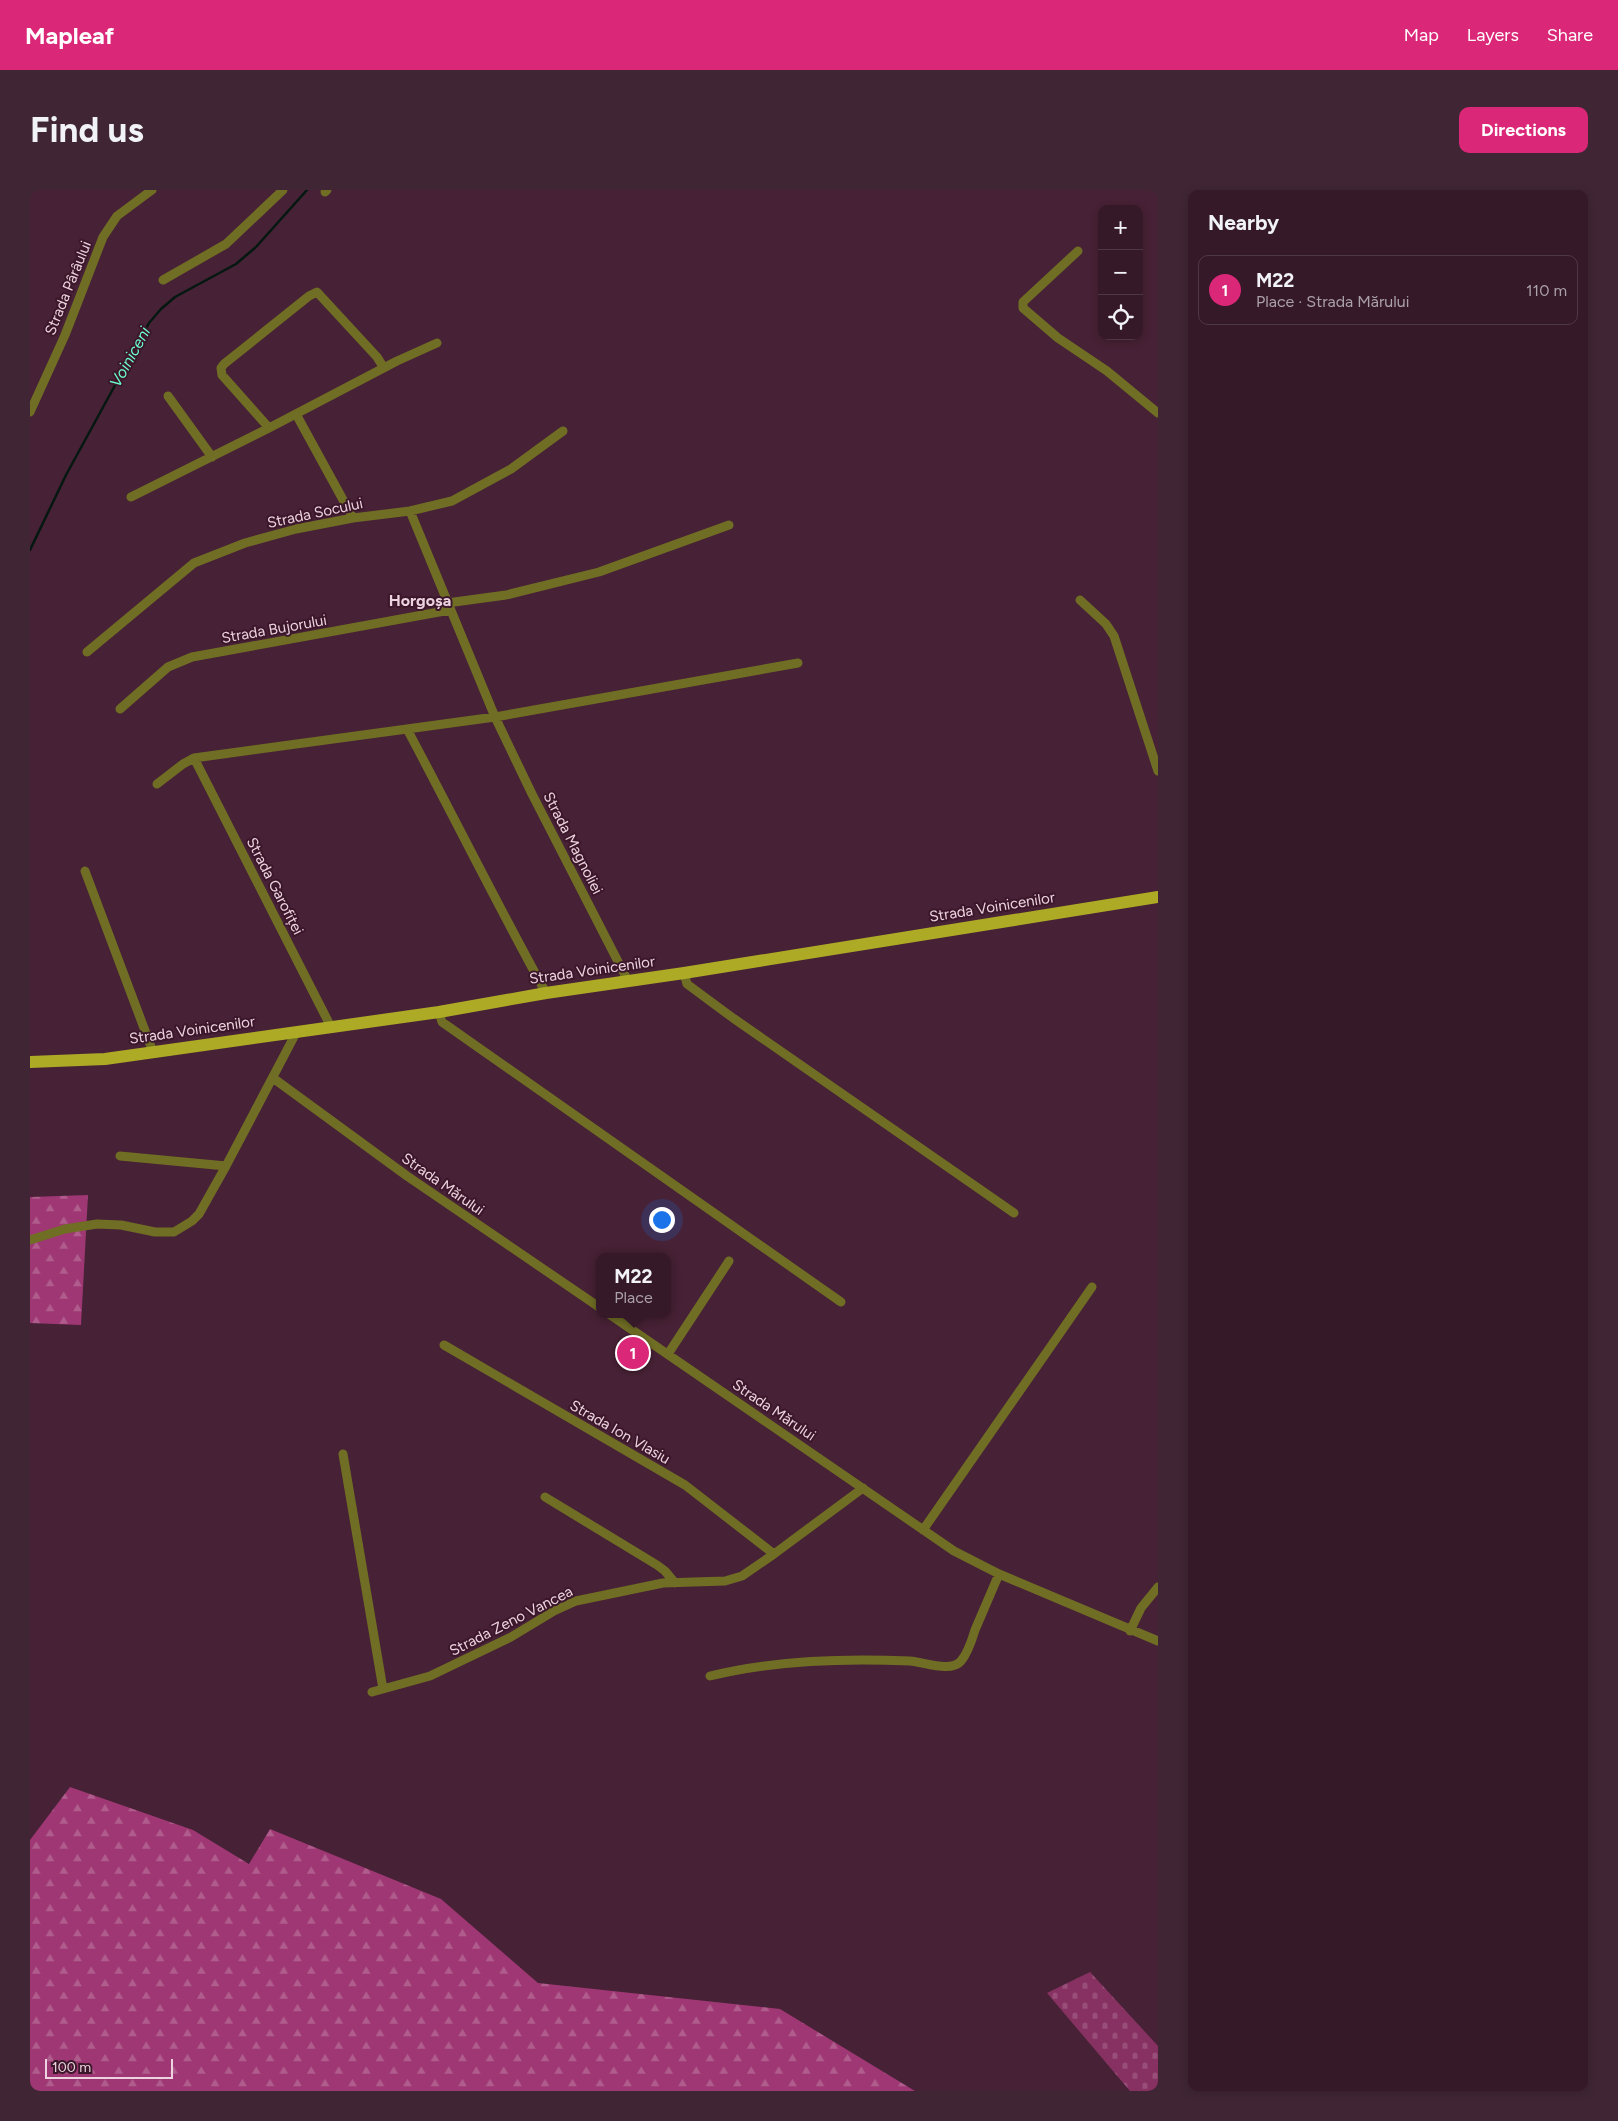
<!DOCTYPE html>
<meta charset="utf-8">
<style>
body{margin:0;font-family:Figtree,sans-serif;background:#402634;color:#f1f3f6}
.controls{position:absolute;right:15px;top:15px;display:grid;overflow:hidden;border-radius:10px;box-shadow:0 2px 8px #0003}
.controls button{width:45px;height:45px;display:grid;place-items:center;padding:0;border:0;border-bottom:1px solid #4f3845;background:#351928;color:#f1f3f6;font:25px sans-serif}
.scale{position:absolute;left:15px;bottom:12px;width:128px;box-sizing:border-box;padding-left:5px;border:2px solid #edd3df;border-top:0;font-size:14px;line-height:18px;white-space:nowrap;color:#edd3df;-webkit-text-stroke:4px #3c172b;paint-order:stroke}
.you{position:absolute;left:631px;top:1029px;width:18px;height:18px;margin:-12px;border:4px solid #fff;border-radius:50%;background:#1a73e8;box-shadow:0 0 0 8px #1a73e833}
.badge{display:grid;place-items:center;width:32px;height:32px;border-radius:50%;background:#db2777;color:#fff;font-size:16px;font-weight:700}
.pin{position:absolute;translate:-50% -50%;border:2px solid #fff;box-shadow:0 1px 5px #0006}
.popup{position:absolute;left:566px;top:1063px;width:75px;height:65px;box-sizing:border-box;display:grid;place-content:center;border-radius:10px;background:#351928;filter:drop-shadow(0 1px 4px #0005);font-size:16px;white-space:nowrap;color:#aaa0a8}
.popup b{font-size:19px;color:#f1f3f6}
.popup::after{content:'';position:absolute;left:50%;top:100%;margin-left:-10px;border:10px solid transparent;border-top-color:#351928}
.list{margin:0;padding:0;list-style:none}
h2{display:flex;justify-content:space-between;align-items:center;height:65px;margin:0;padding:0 20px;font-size:21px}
h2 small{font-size:16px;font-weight:400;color:#aaa0a8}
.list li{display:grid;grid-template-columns:32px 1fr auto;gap:15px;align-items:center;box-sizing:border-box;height:70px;margin:0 10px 10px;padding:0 10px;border:1px solid #4f3845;border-radius:10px}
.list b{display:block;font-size:19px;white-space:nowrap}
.list p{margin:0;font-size:16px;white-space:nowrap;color:#aaa0a8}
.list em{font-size:16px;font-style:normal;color:#aaa0a8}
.icon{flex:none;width:28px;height:28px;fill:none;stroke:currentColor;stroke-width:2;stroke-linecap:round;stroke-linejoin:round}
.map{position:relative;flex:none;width:1128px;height:1901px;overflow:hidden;border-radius:10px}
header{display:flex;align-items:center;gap:30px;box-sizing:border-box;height:70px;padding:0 25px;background:#db2777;color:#fff}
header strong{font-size:24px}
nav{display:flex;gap:28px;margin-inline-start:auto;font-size:18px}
.intro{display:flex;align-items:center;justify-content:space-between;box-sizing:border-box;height:120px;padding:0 30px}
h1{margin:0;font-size:35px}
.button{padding:12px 22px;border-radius:10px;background:#db2777;color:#fff;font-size:18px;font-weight:700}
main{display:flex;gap:30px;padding:0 30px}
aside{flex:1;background:#351928;border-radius:10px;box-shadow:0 2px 8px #0003}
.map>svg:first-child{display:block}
</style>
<header>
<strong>Mapleaf</strong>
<nav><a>Map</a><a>Layers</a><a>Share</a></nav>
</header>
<div class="intro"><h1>Find us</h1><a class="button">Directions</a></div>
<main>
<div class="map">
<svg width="1128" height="1901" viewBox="0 0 1128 1901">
<defs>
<pattern id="forest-firs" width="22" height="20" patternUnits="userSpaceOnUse" patternTransform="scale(1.25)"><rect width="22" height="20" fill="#9e3773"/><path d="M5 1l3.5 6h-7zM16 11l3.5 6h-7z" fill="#b05c8d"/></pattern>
<pattern id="cemetery-stones" width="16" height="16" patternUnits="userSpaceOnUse" patternTransform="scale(1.25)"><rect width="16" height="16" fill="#873162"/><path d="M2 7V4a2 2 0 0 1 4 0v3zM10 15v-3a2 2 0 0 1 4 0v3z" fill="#984e78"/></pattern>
</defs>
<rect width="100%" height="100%" fill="#472135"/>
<path fill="url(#forest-firs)" d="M 58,1005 L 51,1135 L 0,1133 L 0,1007 Z
M 40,1597 L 163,1640 L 219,1674 L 240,1639 L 411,1709 L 508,1793 L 750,1819 L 885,1901 L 0,1901 L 0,1650 Z"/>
<path fill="url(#cemetery-stones)" d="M 1060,1782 L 1128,1856 L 1128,1901 L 1100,1901 L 1017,1803 Z"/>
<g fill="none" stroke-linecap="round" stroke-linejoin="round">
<path stroke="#041811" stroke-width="2.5" d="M 0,360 L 36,285 L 119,133 L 131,119 L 145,107 L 206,74 L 226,57 L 277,0"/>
<path stroke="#706e24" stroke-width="9" d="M 295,2 L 297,0
M 1048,61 L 993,112 L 993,118 L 1028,148 L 1077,181 L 1128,223
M 133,90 L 196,54 L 253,0
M 138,206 L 182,267
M 0,222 L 35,145 L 73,47 L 87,26 L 122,0
M 266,224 L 323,328
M 239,238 L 192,185 L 191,178 L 194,174 L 279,106 L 287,102 L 347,167 L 354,178
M 101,307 L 239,238 L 367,171 L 407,153
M 380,321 L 465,527 L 502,604 L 598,791
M 1050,410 L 1076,434 L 1084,446 L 1128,581
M 417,413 L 476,405 L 569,382 L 699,335
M 57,462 L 164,373 L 215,353 L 266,339 L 323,328 L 380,321 L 422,311 L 481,279 L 533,241
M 90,519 L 138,477 L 162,467 L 420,420
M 377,539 L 465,527 L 768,473
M 164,568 L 301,837
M 127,594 L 153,574 L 164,568 L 377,539 C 424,627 468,716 516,803
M 55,681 L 123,862
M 654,783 L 657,794 L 703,828 L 984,1023
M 409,822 L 412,832 L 811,1112
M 243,888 L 377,986 L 569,1117
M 90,966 L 196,976
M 0,1050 L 35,1039 L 67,1034 L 91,1035 L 125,1042 L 144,1042 L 162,1031 L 169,1024 L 196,976 L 267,841
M 579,1124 L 924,1361 L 969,1384 L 1128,1451
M 414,1155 L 655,1295 L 744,1364
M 638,1164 L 699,1071
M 313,1264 L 353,1499
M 515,1307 L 627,1375 L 635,1381 L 645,1393
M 893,1340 L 1062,1097
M 1100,1441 L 1111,1418 L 1128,1397
M 680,1486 C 745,1470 814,1468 880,1471 C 894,1472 921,1483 931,1471 C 938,1463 942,1450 945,1440 C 953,1421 961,1403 969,1384
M 342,1502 L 400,1486 L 481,1447 L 524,1421 L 546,1411 L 633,1393 L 695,1391 L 712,1386 L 744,1364 L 833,1298"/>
<path stroke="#adaa26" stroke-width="12" d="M 0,872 L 75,869 L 409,822 L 516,803 L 654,783 L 1128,707"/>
</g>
<g text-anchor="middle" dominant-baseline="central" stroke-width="4" stroke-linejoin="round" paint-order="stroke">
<g font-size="15" fill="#edd3df" stroke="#3c172b">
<text transform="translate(38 98) rotate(-68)">Strada Pârâului</text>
<text transform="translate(285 323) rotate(-12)">Strada Socului</text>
<text transform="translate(244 439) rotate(-10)">Strada Bujorului</text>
<text transform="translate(543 653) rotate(63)">Strada Magnoliei</text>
<text transform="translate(245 696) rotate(63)">Strada Garofiței</text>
<text transform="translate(962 717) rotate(-9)">Strada Voinicenilor</text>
<text transform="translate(562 780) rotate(-8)">Strada Voinicenilor</text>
<text transform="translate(162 840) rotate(-8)">Strada Voinicenilor</text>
<text transform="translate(413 994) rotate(35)">Strada Mărului</text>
<text transform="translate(744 1220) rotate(34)">Strada Mărului</text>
<text transform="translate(590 1242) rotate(30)">Strada Ion Vlasiu</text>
<text transform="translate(481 1431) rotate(-27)">Strada Zeno Vancea</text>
</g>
<g font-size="16" font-style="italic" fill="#6bfecd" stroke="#3c172b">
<text transform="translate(100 167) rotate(-61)">Voiniceni</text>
</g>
<g font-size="16" font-weight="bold" fill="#edd3df" stroke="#3c172b">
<text x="390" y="410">Horgoșa</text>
</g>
</g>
</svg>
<div class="controls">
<button>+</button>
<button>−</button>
<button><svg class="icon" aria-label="locate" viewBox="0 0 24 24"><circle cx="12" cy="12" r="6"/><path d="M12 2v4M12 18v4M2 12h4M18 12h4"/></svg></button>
</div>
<div class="scale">100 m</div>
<div class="you"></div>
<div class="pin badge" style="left:603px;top:1163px">1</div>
<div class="popup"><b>M22</b>Place</div>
</div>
<aside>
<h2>Nearby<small></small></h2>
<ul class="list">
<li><span class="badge">1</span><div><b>M22</b><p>Place · Strada Mărului</p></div><em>110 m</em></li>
</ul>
</aside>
</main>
